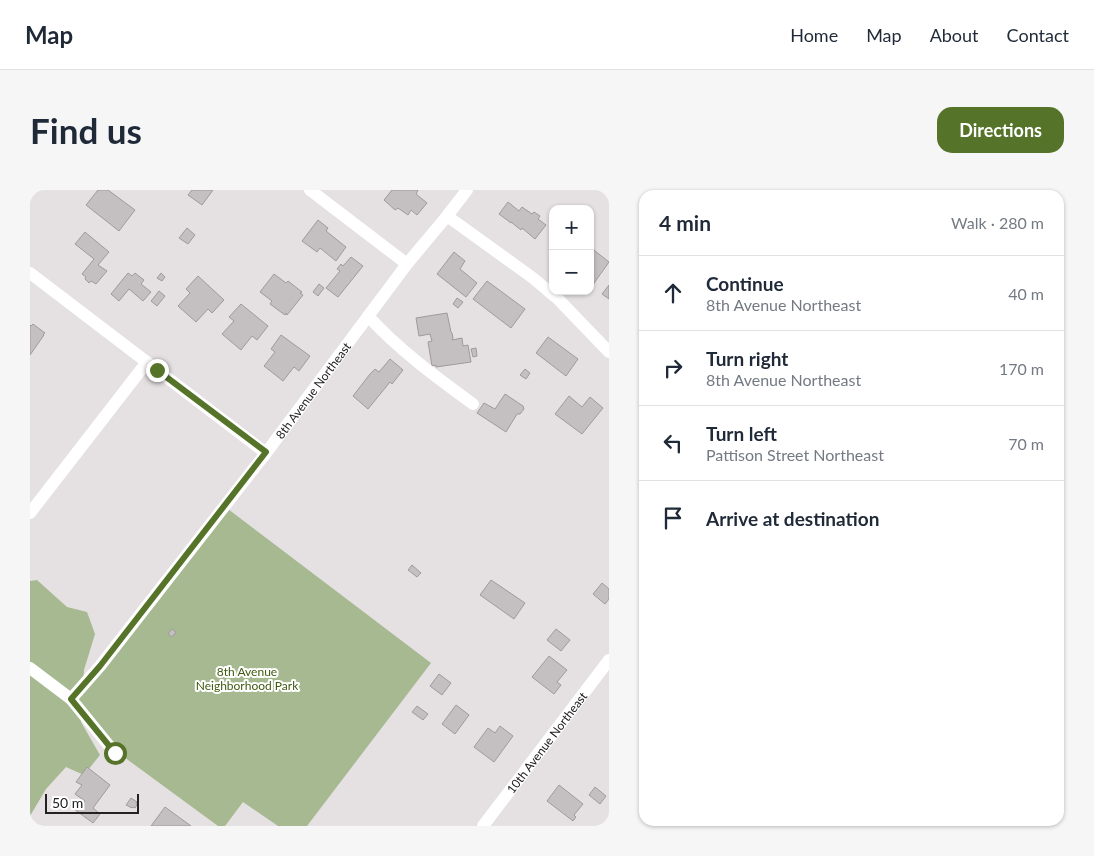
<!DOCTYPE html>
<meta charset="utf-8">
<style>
body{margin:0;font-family:Lato,sans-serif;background:#f6f6f7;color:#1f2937}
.controls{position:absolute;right:15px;top:15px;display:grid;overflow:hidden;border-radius:10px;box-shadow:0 1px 4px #0004}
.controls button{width:45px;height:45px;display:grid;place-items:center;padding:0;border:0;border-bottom:1px solid #e0e1e3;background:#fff;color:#1f2937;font:25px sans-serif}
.scale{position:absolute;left:15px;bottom:12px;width:94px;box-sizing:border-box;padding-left:5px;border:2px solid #232122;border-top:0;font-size:14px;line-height:18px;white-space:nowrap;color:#232122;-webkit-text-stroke:4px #fff;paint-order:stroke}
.stop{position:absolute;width:15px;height:15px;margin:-11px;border:4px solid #567429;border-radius:50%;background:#fff}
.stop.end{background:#567429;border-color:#fff;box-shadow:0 1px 5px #0008}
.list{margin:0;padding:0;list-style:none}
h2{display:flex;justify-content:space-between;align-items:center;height:65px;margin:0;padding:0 20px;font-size:21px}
h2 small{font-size:16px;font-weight:400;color:#747a83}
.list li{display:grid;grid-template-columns:32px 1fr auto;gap:15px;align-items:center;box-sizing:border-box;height:75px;padding:0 20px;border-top:1px solid #e0e1e3}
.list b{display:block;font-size:19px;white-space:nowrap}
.list p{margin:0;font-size:16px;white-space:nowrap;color:#747a83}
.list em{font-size:16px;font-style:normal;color:#747a83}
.icon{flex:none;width:28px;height:28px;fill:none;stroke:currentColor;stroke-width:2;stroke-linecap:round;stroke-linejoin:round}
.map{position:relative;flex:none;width:579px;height:636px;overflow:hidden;border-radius:15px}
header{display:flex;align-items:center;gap:30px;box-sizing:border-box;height:70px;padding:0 25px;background:#fff;border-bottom:1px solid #e0e1e3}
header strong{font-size:24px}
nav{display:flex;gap:28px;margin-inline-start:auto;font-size:18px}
.intro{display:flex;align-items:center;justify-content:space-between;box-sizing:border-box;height:120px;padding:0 30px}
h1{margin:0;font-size:35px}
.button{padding:12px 22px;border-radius:15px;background:#567429;color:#fff;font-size:18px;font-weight:700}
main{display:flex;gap:30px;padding:0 30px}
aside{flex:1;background:#fff;border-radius:15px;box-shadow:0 1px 4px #0004}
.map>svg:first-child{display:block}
</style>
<header>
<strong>Map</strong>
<nav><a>Home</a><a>Map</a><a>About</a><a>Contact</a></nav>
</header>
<div class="intro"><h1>Find us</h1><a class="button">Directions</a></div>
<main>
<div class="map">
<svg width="579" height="636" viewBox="0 0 579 636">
<rect width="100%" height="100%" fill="#e5e0e2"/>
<path fill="#a6b991" d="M 198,319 L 401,473 L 277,636 L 248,636 L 213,612 L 195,636 L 188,636 L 94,567 L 65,531 L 52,519 L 51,532 L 70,565 L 54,585 L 36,577 L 16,599 L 0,626 L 0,391 L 7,390 L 37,417 L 57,422 L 65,444 L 54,480 L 53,493 Z"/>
<path fill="#c4bfc1" stroke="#9f9a9c" d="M 68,0 L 78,0 L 105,20 L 89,41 L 56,15 Z
M 162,0 L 183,0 L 172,15 L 158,5 Z
M 362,0 L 388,0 L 386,4 L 397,13 L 387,25 L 381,20 L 378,25 L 368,18 L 365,20 L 354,10 Z
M 478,12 L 489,21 L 492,17 L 502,24 L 504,22 L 510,26 L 508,29 L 516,35 L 505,49 L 492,38 L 491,40 L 481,32 L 481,33 L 469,24 Z
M 288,30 L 298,38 L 296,41 L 316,57 L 306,71 L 290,58 L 287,62 L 272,51 Z
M 157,38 L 165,45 L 158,54 L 149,48 Z
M 55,42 L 79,62 L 68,75 L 77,81 L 66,94 L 61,91 L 59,93 L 55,89 L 56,87 L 52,84 L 64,69 L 45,54 Z
M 560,57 L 579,72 L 562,96 L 560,95 Z
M 424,62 L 435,71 L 430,79 L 447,93 L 436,107 L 407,84 Z
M 321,67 L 333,76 L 308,107 L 296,98 L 310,81 L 307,79 L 311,74 L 313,76 Z
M 98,83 L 102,86 L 105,83 L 114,90 L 111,94 L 121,102 L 113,111 L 99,99 L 89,111 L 81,104 Z
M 131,83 L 135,87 L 132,91 L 127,88 Z
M 244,84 L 256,93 L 258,91 L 272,102 L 270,103 L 273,105 L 257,125 L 256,123 L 255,125 L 240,114 L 242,111 L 230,102 Z
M 168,86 L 194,110 L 182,123 L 178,119 L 166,132 L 148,116 L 160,103 L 156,99 Z
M 457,91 L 495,119 L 481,138 L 443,109 Z
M 289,94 L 294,98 L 288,106 L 283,102 Z
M 579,95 L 579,109 L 572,104 Z
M 129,101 L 135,106 L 127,116 L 121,111 Z
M 427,108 L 433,112 L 428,118 L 423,114 Z
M 211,114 L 238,136 L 227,150 L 222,146 L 211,160 L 192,144 L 204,131 L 199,127 Z
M 417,123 L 421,142 L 422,143 L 423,148 L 422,150 L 432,148 L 433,156 L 438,155 L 441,172 L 406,177 L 406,175 L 402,176 L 398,152 L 402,151 L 400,144 L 389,146 L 386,128 Z
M 3,134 L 15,143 L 13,145 L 14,145 L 0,165 L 0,135 L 1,136 Z
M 251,145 L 280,166 L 269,181 L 264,177 L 253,191 L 234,176 L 245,162 L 241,159 Z
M 518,147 L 548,169 L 536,186 L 506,163 Z
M 446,158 L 447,166 L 443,167 L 441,159 Z
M 360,169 L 373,180 L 362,194 L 360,192 L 338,219 L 323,206 L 340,184 L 345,179 L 349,182 Z
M 495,179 L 500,183 L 496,189 L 490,185 Z
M 475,204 L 493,216 L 494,219 L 490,224 L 487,224 L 476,242 L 447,223 L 454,213 L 465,219 Z
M 539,206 L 552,217 L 560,207 L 573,218 L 552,244 L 525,224 Z
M 382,375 L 391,383 L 387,387 L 378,380 Z
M 461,390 L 495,413 L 484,429 L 450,405 Z
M 572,393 L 579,399 L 579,409 L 575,414 L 563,404 Z
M 142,439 L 146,442 L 142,447 L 138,444 Z
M 526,439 L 540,450 L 531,461 L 517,450 Z
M 519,466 L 537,480 L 527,492 L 531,495 L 524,504 L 502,487 Z
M 409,484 L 421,493 L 412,505 L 400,496 Z
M 426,515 L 439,525 L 425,544 L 412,534 Z
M 387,516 L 398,524 L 393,530 L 382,522 Z
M 470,536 L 483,546 L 464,572 L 444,557 L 458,538 L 465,543 Z
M 57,577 L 80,595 L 63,618 L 70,624 L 63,633 L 44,619 L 48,614 L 51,616 L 55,611 L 45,604 L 52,595 L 46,592 Z
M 529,595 L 553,614 L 544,625 L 546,627 L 543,631 L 517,611 Z
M 565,597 L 576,606 L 570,614 L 559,605 Z
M 101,608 L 107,612 L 106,613 L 107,615 L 105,618 L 103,617 L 102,618 L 96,615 Z
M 135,617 L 161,636 L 121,636 Z"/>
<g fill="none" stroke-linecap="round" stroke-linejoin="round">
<g stroke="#fff" stroke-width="12">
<path d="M 280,0 L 377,74"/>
<path d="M 417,26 L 503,88 L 529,110 L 579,162"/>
<path d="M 0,83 L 236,263"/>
<path d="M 338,126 C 369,160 406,187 443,214"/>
<path d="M 0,323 L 117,172"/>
<path d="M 0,478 L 41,509"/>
<path id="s1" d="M 85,563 L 41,509 L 70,476 L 236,263 L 377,74 L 417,26 L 437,0"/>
<path id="s2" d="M 453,636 L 579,470"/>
</g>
</g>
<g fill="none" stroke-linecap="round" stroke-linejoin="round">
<path stroke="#567429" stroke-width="6" d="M 85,563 L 41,509 L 70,476 L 236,262 L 127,180"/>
</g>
<g text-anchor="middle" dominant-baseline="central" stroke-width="4" stroke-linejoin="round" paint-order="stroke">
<g font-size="12" fill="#232122" stroke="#fff">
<text stroke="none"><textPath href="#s1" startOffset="462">8th Avenue Northeast</textPath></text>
<text stroke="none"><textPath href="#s2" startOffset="105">10th Avenue Northeast</textPath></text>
</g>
<g font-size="12" fill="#405b12" stroke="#fff">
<text x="217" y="481">8th Avenue<tspan x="217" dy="14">Neighborhood Park</tspan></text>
</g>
</g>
</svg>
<div class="controls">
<button>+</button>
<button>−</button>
</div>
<div class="scale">50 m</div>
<div class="stop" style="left:85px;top:563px"></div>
<div class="stop end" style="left:127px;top:180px"></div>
</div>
<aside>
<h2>4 min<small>Walk · 280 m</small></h2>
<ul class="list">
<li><svg class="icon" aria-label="ahead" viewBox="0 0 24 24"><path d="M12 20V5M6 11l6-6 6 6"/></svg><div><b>Continue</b><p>8th Avenue Northeast</p></div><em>40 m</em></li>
<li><svg class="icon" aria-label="right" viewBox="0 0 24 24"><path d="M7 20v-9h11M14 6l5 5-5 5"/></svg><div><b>Turn right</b><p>8th Avenue Northeast</p></div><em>170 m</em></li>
<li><svg class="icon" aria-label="left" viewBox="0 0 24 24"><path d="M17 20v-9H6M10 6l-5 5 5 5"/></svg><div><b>Turn left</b><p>Pattison Street Northeast</p></div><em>70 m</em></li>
<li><svg class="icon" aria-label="arrive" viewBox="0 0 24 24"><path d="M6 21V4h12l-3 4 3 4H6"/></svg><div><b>Arrive at destination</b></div></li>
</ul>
</aside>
</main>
